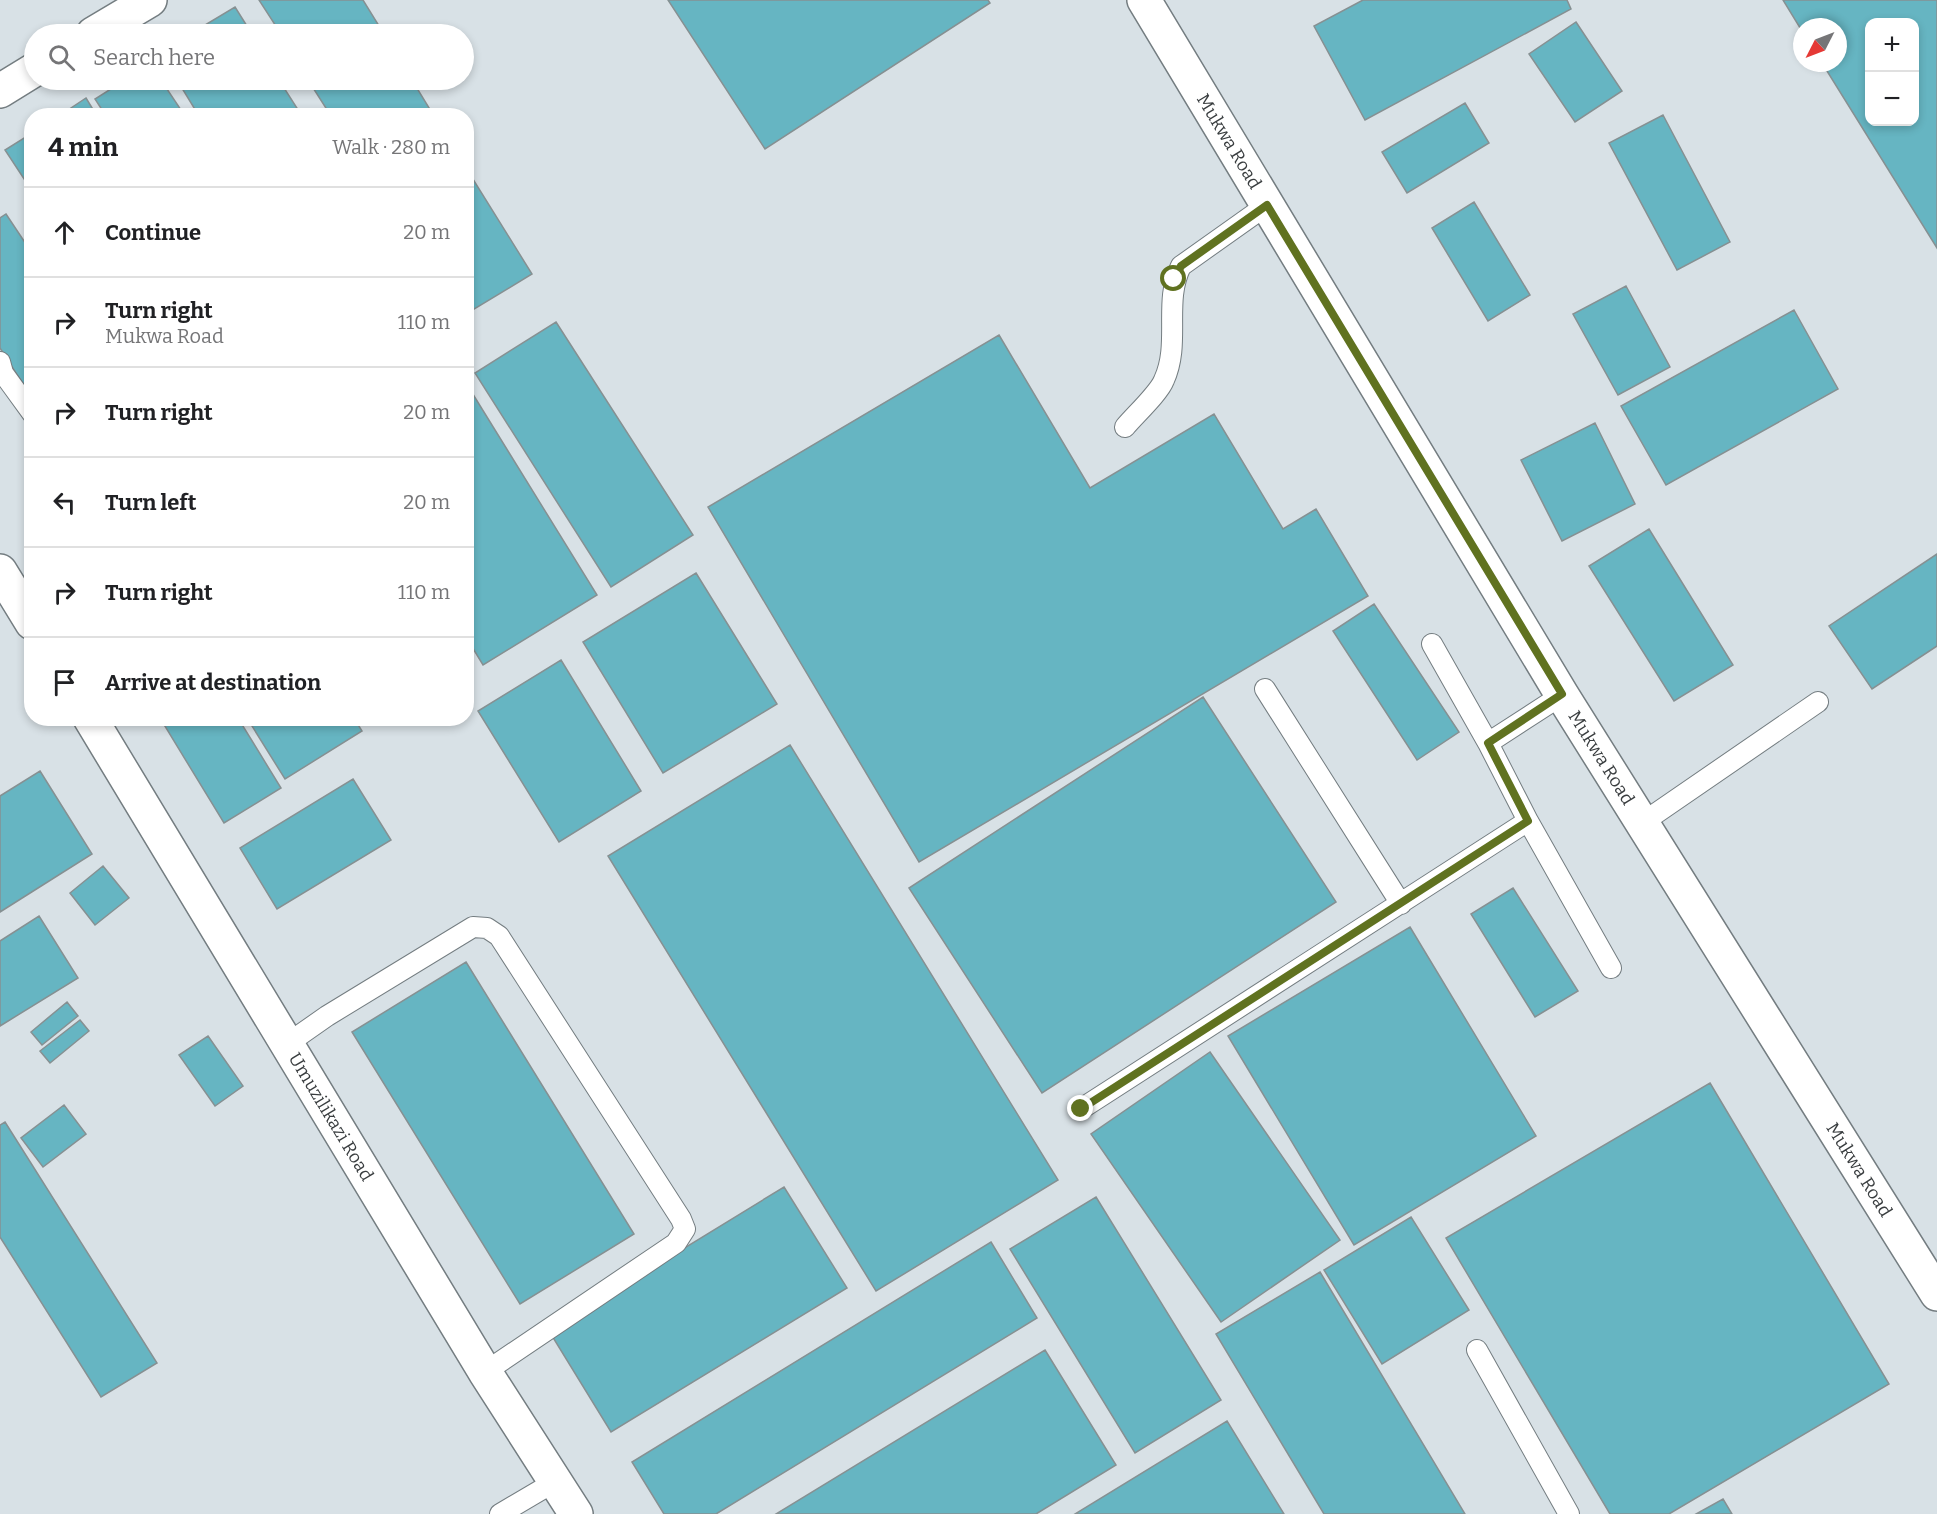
<!DOCTYPE html>
<meta charset="utf-8">
<style>
body{margin:0;font-family:Bitter,serif;background:#f2f2f2;color:#202124}
.controls{position:absolute;right:18px;top:18px;display:grid;overflow:hidden;border-radius:12px;box-shadow:0 3px 9px #0003}
.controls button{width:54px;height:54px;display:grid;place-items:center;padding:0;border:0;border-bottom:2px solid #e0e0e0;background:#fff;color:#202124;font:30px sans-serif}
.compass{position:absolute;left:1793px;top:18px;width:54px;height:54px;border-radius:50%;background:#fff;box-shadow:0 3px 9px #0003;rotate:228deg}
.stop{position:absolute;width:18px;height:18px;margin:-14px;border:4px solid #607220;border-radius:50%;background:#fff}
.stop.end{background:#607220;border-color:#fff;box-shadow:0 2px 6px #0008}
.list{margin:0;padding:0;list-style:none}
h2{display:flex;justify-content:space-between;align-items:center;height:78px;margin:0;padding:0 24px;font-size:26px}
h2 small{font-size:20px;font-weight:400;color:#757577}
.list li{display:grid;grid-template-columns:39px 1fr auto;gap:18px;align-items:center;box-sizing:border-box;height:90px;padding:0 24px;border-top:2px solid #e0e0e0}
.list b{display:block;font-size:22px;white-space:nowrap}
.list p{margin:0;font-size:20px;white-space:nowrap;color:#757577}
.list em{font-size:20px;font-style:normal;color:#757577}
.icon{flex:none;width:33px;height:33px;fill:none;stroke:currentColor;stroke-width:2;stroke-linecap:round;stroke-linejoin:round}
.map{position:relative;flex:none;width:1937px;height:1514px;overflow:hidden}
.search{position:absolute;background:#fff;box-shadow:0 3px 9px #0003;left:24px;top:24px;width:450px;height:66px;display:flex;align-items:center;gap:15px;box-sizing:border-box;padding:0 21px;border-radius:33px;color:#757577;font-size:22px}
.panel{position:absolute;background:#fff;box-shadow:0 3px 9px #0003;left:24px;top:108px;width:450px;height:618px;border-radius:24px}
.map>svg:first-child{display:block}
</style>
<div class="map">
<svg width="1937" height="1514" viewBox="0 0 1937 1514">
<rect width="100%" height="100%" fill="#d8e1e6"/>
<path fill="#66b5c2" stroke="#869092" stroke-width="1.5" fill-rule="evenodd" d="M 259,0 L 363,0 L 384,34 L 281,34 Z
M 668,0 L 988,0 L 990,3 L 765,149 Z
M 1363,0 L 1567,0 L 1571,9 L 1365,120 L 1314,26 Z
M 1783,0 L 1937,0 L 1937,248 L 1822,63 L 1838,63 L 1838,27 L 1802,27 L 1802,31 ZM 1870,22 L 1914,22 L 1914,122 L 1870,122 Z
M 235,7 L 252,34 L 190,34 Z
M 1576,22 L 1622,91 L 1575,122 L 1529,54 Z
M 125,80 L 161,80 L 185,116 L 106,116 L 95,99 Z
M 177,80 L 279,80 L 302,116 L 199,116 Z
M 308,80 L 412,80 L 434,116 L 331,116 Z
M 86,98 L 97,116 L 59,116 Z
M 1465,103 L 1489,143 L 1407,193 L 1382,152 Z
M 1663,115 L 1730,242 L 1677,270 L 1609,143 Z
M 32,133 L 32,191 L 5,150 Z
M 466,168 L 532,274 L 466,314 Z
M 1474,202 L 1530,295 L 1488,321 L 1432,228 Z
M 6,214 L 32,253 L 32,398 L 0,348 L 0,218 Z
M 1626,286 L 1670,367 L 1618,395 L 1573,314 Z
M 1794,310 L 1838,389 L 1666,485 L 1621,406 Z
M 556,322 L 693,535 L 611,587 L 475,373 Z
M 999,335 L 1090,488 L 1214,414 L 1283,529 L 1316,509 L 1368,596 L 919,862 L 708,507 Z
M 466,383 L 597,595 L 483,665 L 466,637 Z
M 1595,423 L 1635,504 L 1562,541 L 1521,460 Z
M 1649,529 L 1733,665 L 1674,701 L 1589,566 Z
M 1937,554 L 1937,646 L 1872,689 L 1829,626 Z
M 696,573 L 777,704 L 663,773 L 583,642 Z
M 1374,604 L 1459,732 L 1417,760 L 1333,631 Z
M 561,660 L 641,791 L 559,842 L 478,711 Z
M 1203,697 L 1336,902 L 1042,1093 L 909,888 Z
M 160,718 L 238,718 L 281,788 L 224,823 Z
M 247,718 L 354,718 L 362,731 L 285,779 Z
M 790,745 L 1058,1180 L 876,1291 L 608,856 Z
M 40,771 L 92,854 L 0,912 L 0,796 Z
M 353,779 L 391,840 L 277,909 L 240,848 Z
M 103,866 L 129,898 L 95,925 L 70,893 Z
M 1513,888 L 1578,991 L 1535,1017 L 1471,914 Z
M 39,916 L 78,978 L 0,1026 L 0,941 Z
M 1410,927 L 1536,1136 L 1354,1245 L 1228,1036 Z
M 466,962 L 634,1234 L 520,1304 L 352,1032 Z
M 67,1002 L 78,1016 L 42,1045 L 31,1032 Z
M 80,1020 L 89,1031 L 50,1063 L 40,1051 Z
M 208,1036 L 243,1086 L 215,1106 L 179,1055 Z
M 1210,1052 L 1340,1240 L 1221,1322 L 1091,1134 Z
M 1710,1083 L 1889,1384 L 1669,1514 L 1610,1514 L 1446,1238 Z
M 64,1105 L 86,1134 L 43,1167 L 21,1138 Z
M 5,1122 L 157,1363 L 101,1397 L 0,1237 L 0,1125 Z
M 784,1187 L 847,1288 L 611,1432 L 549,1331 Z
M 1096,1197 L 1221,1400 L 1135,1453 L 1010,1249 Z
M 1411,1217 L 1469,1310 L 1382,1364 L 1324,1270 Z
M 991,1242 L 1037,1318 L 716,1514 L 664,1514 L 632,1462 Z
M 1320,1272 L 1465,1514 L 1324,1514 L 1216,1334 Z
M 1045,1350 L 1116,1465 L 1036,1514 L 776,1514 Z
M 1227,1421 L 1284,1514 L 1075,1514 Z
M 1723,1499 L 1732,1514 L 1696,1514 Z"/>
<g fill="none" stroke-linecap="round" stroke-linejoin="round">
<g stroke="#747d81" stroke-width="22">
<path id="lane" d="M 0,362 L 3,373 L 32,413
M 1125,427 C 1135,415 1159,393 1164,380 C 1181,343 1163,302 1181,266 L 1267,205
M 1265,689 L 1401,904
M 1488,743 L 1562,695
M 1528,821 L 1611,968
M 1642,823 L 1818,702
M 287,1044 L 327,1016 L 473,927 L 487,928 L 499,936 L 681,1219 L 685,1229 L 676,1243 L 485,1372
M 1081,1109 L 1528,821 L 1488,743 L 1432,644
M 1477,1350 L 1569,1514
M 500,1514 L 556,1481"/>
</g>
<g stroke="#747d81" stroke-width="36">
<g id="street">
<path id="s1" d="M 1144,0 L 1562,695 L 1937,1294"/>
<path d="M 93,34 L 150,0"/>
<path d="M 0,91 L 34,70"/>
<path d="M 0,571 L 32,623"/>
<path id="s2" d="M 90,718 L 485,1372 L 576,1514"/>
</g>
</g>
<use href="#lane" stroke="#fff" stroke-width="20"/>
<use href="#street" stroke="#fff" stroke-width="33"/>
</g>
<g fill="none" stroke-linecap="round" stroke-linejoin="round">
<path stroke="#607220" stroke-width="8" d="M 1081,1109 L 1528,821 L 1488,743 L 1562,694 L 1267,205 L 1181,266 L 1174,279"/>
</g>
<g text-anchor="middle" dominant-baseline="central" stroke-width="6" stroke-linejoin="round" paint-order="stroke">
<g font-size="18" fill="#393d3f" stroke="#fff">
<text stroke="none"><textPath href="#s1" startOffset="165">Mukwa Road</textPath></text>
<text stroke="none"><textPath href="#s1" startOffset="885">Mukwa Road</textPath></text>
<text stroke="none"><textPath href="#s2" startOffset="466">Umuzilikazi Road</textPath></text>
<text stroke="none"><textPath href="#s1" startOffset="1371">Mukwa Road</textPath></text>
</g>
</g>
</svg>
<div class="controls">
<button>+</button>
<button>−</button>
</div>
<svg class="compass" viewBox="-18 -18 36 36"><path d="M0-13l5 13h-10z" fill="#e53935"/><path d="M0 13l5-13h-10z" fill="#757577"/></svg>
<div class="stop" style="left:1174px;top:279px"></div>
<div class="stop end" style="left:1081px;top:1109px"></div>
<div class="search"><svg class="icon" aria-label="search" viewBox="0 0 24 24"><circle cx="10" cy="10" r="6"/><path d="M15 15l6 6"/></svg>Search here</div>
<section class="panel">
<h2>4 min<small>Walk · 280 m</small></h2>
<ul class="list">
<li><svg class="icon" aria-label="ahead" viewBox="0 0 24 24"><path d="M12 20V5M6 11l6-6 6 6"/></svg><div><b>Continue</b></div><em>20 m</em></li>
<li><svg class="icon" aria-label="right" viewBox="0 0 24 24"><path d="M7 20v-9h11M14 6l5 5-5 5"/></svg><div><b>Turn right</b><p>Mukwa Road</p></div><em>110 m</em></li>
<li><svg class="icon" aria-label="right" viewBox="0 0 24 24"><path d="M7 20v-9h11M14 6l5 5-5 5"/></svg><div><b>Turn right</b></div><em>20 m</em></li>
<li><svg class="icon" aria-label="left" viewBox="0 0 24 24"><path d="M17 20v-9H6M10 6l-5 5 5 5"/></svg><div><b>Turn left</b></div><em>20 m</em></li>
<li><svg class="icon" aria-label="right" viewBox="0 0 24 24"><path d="M7 20v-9h11M14 6l5 5-5 5"/></svg><div><b>Turn right</b></div><em>110 m</em></li>
<li><svg class="icon" aria-label="arrive" viewBox="0 0 24 24"><path d="M6 21V4h12l-3 4 3 4H6"/></svg><div><b>Arrive at destination</b></div></li>
</ul>
</section>
</div>
